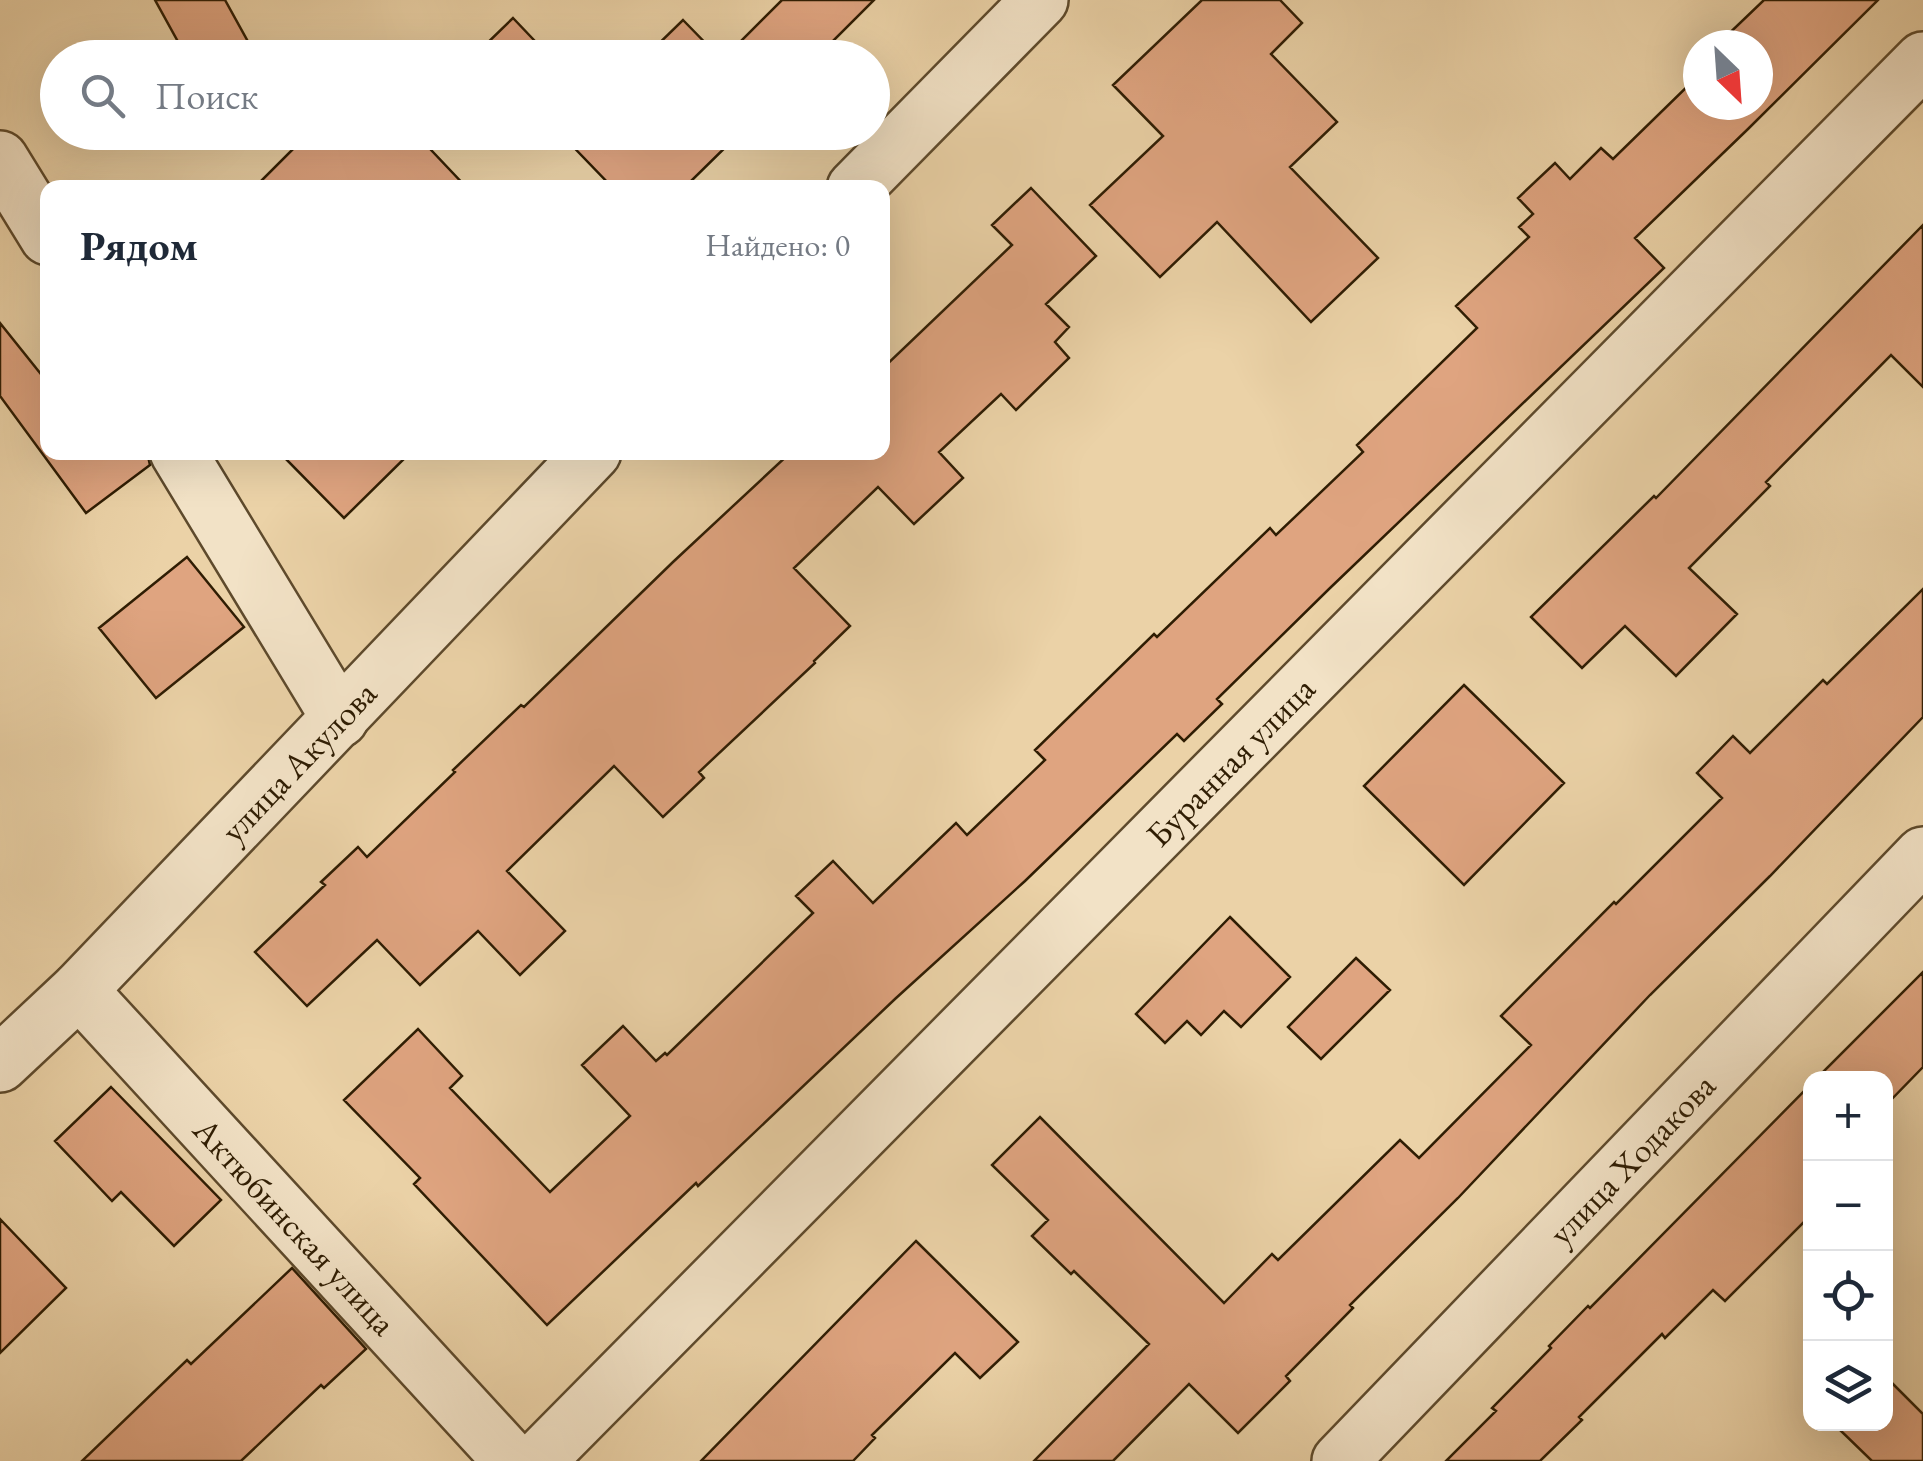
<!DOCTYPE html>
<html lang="ru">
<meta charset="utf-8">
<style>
body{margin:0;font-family:"EB Garamond",serif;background:#f6f6f7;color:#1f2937}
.controls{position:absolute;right:30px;bottom:30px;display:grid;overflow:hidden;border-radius:20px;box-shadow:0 10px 40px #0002}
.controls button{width:90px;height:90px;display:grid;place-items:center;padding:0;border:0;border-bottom:2px solid #e0e1e3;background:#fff;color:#1f2937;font:50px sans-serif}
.compass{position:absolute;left:1683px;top:30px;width:90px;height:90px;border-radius:50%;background:#fff;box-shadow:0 10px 40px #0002;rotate:155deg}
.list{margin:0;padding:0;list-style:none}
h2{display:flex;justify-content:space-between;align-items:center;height:130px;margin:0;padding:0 40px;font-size:42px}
h2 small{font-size:32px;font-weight:400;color:#747a83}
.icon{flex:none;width:55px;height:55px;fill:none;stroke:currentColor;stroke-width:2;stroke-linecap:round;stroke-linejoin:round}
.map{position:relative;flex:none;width:1923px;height:1461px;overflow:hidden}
.search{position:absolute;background:#fff;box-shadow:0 10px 40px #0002;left:40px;top:40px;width:850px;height:110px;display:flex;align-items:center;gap:25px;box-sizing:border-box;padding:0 35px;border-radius:55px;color:#747a83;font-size:38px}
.panel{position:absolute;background:#fff;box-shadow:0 10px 40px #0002;left:40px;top:180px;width:850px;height:280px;border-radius:20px}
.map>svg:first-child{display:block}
</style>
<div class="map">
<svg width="1923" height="1461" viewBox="0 0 1923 1461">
<rect width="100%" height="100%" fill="#ebd2a7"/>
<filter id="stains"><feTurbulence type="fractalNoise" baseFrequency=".002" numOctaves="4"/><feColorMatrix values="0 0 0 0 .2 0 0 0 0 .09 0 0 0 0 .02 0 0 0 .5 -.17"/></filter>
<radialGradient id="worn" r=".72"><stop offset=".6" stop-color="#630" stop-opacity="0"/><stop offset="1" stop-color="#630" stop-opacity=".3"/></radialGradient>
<path fill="#dfa480" stroke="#2f1d03" stroke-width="2.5" d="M 155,0 L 225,0 L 257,58 L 187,58 Z
M 782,0 L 874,0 L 816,58 L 724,58 Z
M 1202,0 L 1280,0 L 1302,23 L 1271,54 L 1337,122 L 1290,167 L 1378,258 L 1311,322 L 1217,222 L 1160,277 L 1090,205 L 1163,136 L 1113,85 Z
M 1764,0 L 1878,0 L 1748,129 L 1635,238 L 1664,268 L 1329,589 L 1217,699 L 1222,704 L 1184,741 L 1177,734 L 1025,881 L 895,999 L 698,1186 L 696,1183 L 547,1325 L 414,1184 L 420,1178 L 344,1100 L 418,1029 L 462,1076 L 450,1088 L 550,1192 L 630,1116 L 582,1065 L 623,1026 L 656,1061 L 665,1053 L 667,1055 L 813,913 L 796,896 L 833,861 L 873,903 L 956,823 L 967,835 L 1045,760 L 1035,750 L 1154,634 L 1157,637 L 1270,528 L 1276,535 L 1363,452 L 1357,445 L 1477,328 L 1456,306 L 1529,237 L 1519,227 L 1533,214 L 1518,198 L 1555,163 L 1570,179 L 1601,148 L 1613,159 L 1698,76 L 1698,105 L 1758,105 L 1758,45 L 1717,45 Z
M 513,18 L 551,58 L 486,58 L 479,51 Z
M 683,20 L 720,58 L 644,58 Z
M 310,132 L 414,132 L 467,188 L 254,188 Z
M 559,132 L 741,132 L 684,188 L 613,188 Z
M 1031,188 L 1096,256 L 1046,304 L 1069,327 L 1055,342 L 1069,358 L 1016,410 L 1001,394 L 939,452 L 963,478 L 914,524 L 878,487 L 794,568 L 850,626 L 814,661 L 815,663 L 699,772 L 704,778 L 663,817 L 614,766 L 507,871 L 565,931 L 520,975 L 478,931 L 420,985 L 377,940 L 307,1006 L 255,952 L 325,885 L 321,882 L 358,847 L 367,857 L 455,772 L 453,770 L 521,705 L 524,707 L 673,562 L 791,452 L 882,452 L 882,369 L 1012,245 L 992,225 Z
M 1923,225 L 1923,387 L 1891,355 L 1766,482 L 1770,486 L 1689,568 L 1737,614 L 1676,676 L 1625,626 L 1582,668 L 1531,617 L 1654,496 L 1656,498 Z
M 0,323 L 48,383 L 48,452 L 147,452 L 150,465 L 86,513 L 0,396 Z
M 279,452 L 411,452 L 344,518 Z
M 187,557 L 244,627 L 156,698 L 99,628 Z
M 1923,589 L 1923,717 L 1770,876 L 1650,995 L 1458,1198 L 1350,1305 L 1353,1308 L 1286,1376 L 1290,1381 L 1238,1433 L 1189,1384 L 1113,1461 L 1034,1461 L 1149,1344 L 1074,1271 L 1071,1274 L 1032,1236 L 1048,1220 L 992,1165 L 1040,1117 L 1224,1303 L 1272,1254 L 1278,1260 L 1400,1140 L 1419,1158 L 1531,1045 L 1501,1016 L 1614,902 L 1616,904 L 1722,798 L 1697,773 L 1733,736 L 1750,753 L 1823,680 L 1827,684 Z
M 1464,685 L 1564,783 L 1464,885 L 1364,786 Z
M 1230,917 L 1290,977 L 1241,1027 L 1224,1011 L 1201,1035 L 1187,1021 L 1165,1043 L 1136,1014 Z
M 1356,958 L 1390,990 L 1321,1059 L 1288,1027 Z
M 1923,972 L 1923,1067 L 1886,1105 L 1886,1078 L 1817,1078 Z
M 1810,1085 L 1810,1216 L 1725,1301 L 1713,1290 L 1665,1338 L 1662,1334 L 1579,1417 L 1582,1420 L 1540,1461 L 1446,1461 L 1496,1411 L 1492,1408 L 1551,1348 L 1549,1346 L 1588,1306 L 1590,1308 Z
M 111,1087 L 221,1200 L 174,1246 L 121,1192 L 112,1201 L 55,1141 Z
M 0,1219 L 66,1288 L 0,1353 Z
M 916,1241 L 1018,1342 L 980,1378 L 955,1353 L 872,1435 L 875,1438 L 853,1461 L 701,1461 Z
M 292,1268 L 366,1349 L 324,1388 L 321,1385 L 241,1461 L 82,1461 L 187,1360 L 191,1364 Z
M 1890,1381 L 1923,1414 L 1923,1461 L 1872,1461 L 1840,1430 L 1846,1424 L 1886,1424 L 1886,1385 Z"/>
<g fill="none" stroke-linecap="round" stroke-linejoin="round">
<g stroke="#5e4a2c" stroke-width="60">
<g id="minor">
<path d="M 0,159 L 48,237"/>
<path d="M 855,188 L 1040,0"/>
<path d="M 178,452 L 340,719"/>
<path id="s1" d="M 79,990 L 512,1461"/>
<path id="s2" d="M 0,1064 L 79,990 L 593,452"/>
<path id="s3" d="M 537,1461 L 1923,60"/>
<path id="s4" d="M 1340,1461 L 1923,855"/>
</g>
</g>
<use href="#minor" stroke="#f2e2c6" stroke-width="55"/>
</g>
<g text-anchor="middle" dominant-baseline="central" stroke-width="8" stroke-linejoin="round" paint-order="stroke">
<g font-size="35" fill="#2f1d03" stroke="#f2e2c6">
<text stroke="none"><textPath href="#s3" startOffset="985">Буранная улица</textPath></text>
<text stroke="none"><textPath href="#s2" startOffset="425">улица Акулова</textPath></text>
<text stroke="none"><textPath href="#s4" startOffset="420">улица Ходакова</textPath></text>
<text stroke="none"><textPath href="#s1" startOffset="320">Актюбинская улица</textPath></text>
</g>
</g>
<rect width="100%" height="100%" filter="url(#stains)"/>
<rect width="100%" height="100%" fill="url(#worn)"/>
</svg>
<div class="controls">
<button>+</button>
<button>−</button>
<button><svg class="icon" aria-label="locate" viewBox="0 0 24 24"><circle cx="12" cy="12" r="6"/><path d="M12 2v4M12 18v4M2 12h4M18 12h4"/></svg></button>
<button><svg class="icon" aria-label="layers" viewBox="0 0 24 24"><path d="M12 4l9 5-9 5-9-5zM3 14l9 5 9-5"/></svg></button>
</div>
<svg class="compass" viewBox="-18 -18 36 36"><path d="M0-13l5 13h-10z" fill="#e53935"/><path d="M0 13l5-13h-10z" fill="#747a83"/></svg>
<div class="search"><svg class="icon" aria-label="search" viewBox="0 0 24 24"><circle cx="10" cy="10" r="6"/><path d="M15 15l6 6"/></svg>Поиск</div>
<section class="panel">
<h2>Рядом<small>Найдено: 0</small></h2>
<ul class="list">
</ul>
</section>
</div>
